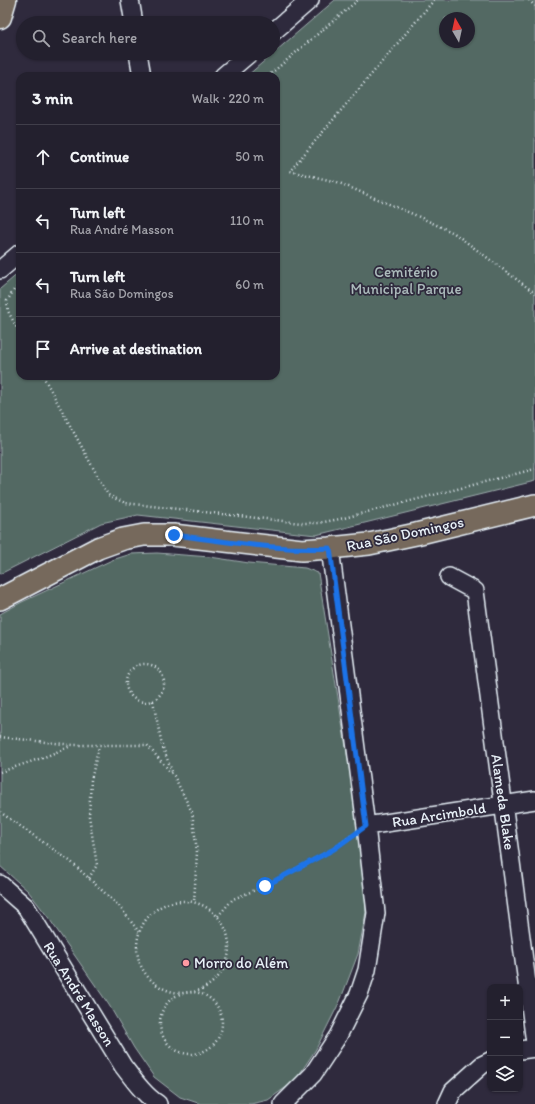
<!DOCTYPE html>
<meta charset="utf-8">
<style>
body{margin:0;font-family:Itim,sans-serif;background:#2b2836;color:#f1f3f6}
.controls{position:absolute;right:12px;bottom:12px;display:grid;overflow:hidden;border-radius:8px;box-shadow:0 1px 3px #0004}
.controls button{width:36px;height:36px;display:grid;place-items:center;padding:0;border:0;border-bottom:1px solid #403e4a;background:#23202e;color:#f1f3f6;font:20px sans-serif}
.compass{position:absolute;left:439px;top:12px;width:36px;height:36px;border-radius:50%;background:#23202e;box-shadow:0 1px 3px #0004;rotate:351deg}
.stop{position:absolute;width:12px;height:12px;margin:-9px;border:3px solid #1a73e8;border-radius:50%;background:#fff}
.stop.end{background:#1a73e8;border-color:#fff;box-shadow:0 1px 4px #0008}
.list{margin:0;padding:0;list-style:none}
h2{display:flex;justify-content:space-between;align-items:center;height:52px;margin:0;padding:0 16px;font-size:17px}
h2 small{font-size:13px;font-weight:400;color:#a3a3aa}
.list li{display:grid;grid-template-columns:26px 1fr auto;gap:12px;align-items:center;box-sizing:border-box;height:64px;padding:0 16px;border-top:1px solid #403e4a}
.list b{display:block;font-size:15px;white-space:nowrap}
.list p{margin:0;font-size:13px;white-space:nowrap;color:#a3a3aa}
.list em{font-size:13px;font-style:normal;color:#a3a3aa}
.icon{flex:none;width:22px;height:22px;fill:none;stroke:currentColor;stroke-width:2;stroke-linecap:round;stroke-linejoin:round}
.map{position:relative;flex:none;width:535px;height:1104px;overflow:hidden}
.search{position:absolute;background:#23202e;box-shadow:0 1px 3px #0004;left:16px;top:16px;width:264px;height:44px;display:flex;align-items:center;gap:10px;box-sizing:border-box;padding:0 14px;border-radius:22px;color:#a3a3aa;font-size:15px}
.panel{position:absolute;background:#23202e;box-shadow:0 1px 3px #0004;left:16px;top:72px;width:264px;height:308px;border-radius:12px}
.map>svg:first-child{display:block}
</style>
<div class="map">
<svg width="535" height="1104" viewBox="0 0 535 1104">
<rect width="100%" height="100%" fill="#2f2a3d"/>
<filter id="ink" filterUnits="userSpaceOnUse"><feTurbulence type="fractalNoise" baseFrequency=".025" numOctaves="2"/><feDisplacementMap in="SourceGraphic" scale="8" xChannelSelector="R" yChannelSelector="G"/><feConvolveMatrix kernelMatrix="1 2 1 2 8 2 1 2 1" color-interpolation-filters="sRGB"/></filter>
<g filter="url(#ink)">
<path fill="#536963" stroke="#9eadae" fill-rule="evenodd" d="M 335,0 L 535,0 L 535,481 L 316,535 L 138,515 L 101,523 L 0,574 L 0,289 L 20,272 L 20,376 L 276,376 L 276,76 L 247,76 ZM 445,18 L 469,18 L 469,42 L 445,42 Z
M 157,553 L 210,557 L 249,563 L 305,568 L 318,573 L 362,847 L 366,912 L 358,954 L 340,1001 L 316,1049 L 295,1081 L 268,1100 L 251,1104 L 201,1104 L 180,1097 L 154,1077 L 134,1048 L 109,1005 L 48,917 L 28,891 L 0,866 L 0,614 L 22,602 L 112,560 L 131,554 Z"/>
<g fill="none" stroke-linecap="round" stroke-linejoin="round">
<g stroke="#e8f1f8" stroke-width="20">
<path id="minor" d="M 130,0 L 134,23
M 273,32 L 310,0
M 138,53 L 142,76
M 223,76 L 250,53
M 0,270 L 20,253
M 449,577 L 475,591 L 535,1043
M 366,826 L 535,800
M 0,884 L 26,907 L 123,1066 C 133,1079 144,1095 158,1104
M 520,1050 L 535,1048
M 283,1104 L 313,1074 L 338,1036 L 359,994 L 367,970 L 376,913 L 366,826 L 330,548
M 447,1104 L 453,1091 L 482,1065 L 490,1061"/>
</g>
<g stroke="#e8f1f8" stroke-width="24">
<path id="major" d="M 0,599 L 98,548 L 123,539 L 144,535 L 173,535 L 302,550 L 330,548 L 369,544 L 416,534 L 535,505"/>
</g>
<g stroke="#e8f1f8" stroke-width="25">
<path id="highway" d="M 0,17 L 5,0"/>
</g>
<path stroke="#e8f1f8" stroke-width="2.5" stroke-dasharray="1 3" stroke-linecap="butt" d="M 434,0 L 290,171 L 337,182 L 415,215 L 454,233 L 535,293
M 529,0 L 535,6
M 268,76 L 358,0
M 20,285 L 14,290 L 7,301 L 8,311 L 20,334
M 43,376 L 108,495 L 125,503 L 301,523 L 319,523 L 340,519 L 535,469
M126 683a19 19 0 1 1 38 0a19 19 0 1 1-38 0Z
M 153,701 L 162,745 L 173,774
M 0,737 L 73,745 L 147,745 L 174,776 L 192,812 L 197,852 L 194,902
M 0,772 L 42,758 L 71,746
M 0,812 L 70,861 L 119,906 L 139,932
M 89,878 L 97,865 L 89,816 L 91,780 L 99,746
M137 947a46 46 0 1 1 92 0a46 46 0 1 1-92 0Z
M 218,916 L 233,899 L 265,886 L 334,849 L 351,836
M160 1023a31 31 0 1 1 62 0a31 31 0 1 1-62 0Z"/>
<use href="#minor" stroke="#2f2a3d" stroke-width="17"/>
<use href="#major" stroke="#76695c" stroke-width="21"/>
<use href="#highway" stroke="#76695c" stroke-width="22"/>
</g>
</g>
<g fill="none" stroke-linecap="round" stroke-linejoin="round" filter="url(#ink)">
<path stroke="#1a73e8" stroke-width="5" d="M 174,535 C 226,541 278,551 330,548 L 366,826 L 334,849 L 265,886"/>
</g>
<circle fill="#ff9aa2" stroke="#2f2a3d" stroke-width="1.5" cx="186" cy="963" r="4"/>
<g text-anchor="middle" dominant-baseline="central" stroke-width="3.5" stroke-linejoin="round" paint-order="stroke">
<g font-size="15" fill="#acbbbc" stroke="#2f2a3d">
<text x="406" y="272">Cemitério<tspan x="406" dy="17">Municipal Parque</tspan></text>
</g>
<g font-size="15" fill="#e8f1f8" stroke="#2f2a3d">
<text transform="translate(405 534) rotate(-12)">Rua São Domingos</text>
<text transform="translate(503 802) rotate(82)">Alameda Blake</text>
<text transform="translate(439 815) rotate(-9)">Rua Arcimbold</text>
<text transform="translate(79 994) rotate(58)">Rua André Masson</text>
</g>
<g font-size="15" fill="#e8f1f8" stroke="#2f2a3d" text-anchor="start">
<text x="194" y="963">Morro do Além</text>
</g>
</g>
</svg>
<div class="controls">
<button>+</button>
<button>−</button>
<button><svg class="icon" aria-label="layers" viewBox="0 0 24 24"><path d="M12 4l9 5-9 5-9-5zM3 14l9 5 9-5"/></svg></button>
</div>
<svg class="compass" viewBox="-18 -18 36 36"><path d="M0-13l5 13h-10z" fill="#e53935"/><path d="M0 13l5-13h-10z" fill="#a3a3aa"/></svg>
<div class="stop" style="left:265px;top:886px"></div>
<div class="stop end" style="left:174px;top:535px"></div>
<div class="search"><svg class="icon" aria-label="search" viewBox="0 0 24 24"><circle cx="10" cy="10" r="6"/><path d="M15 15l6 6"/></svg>Search here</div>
<section class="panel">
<h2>3 min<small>Walk · 220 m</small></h2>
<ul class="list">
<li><svg class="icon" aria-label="ahead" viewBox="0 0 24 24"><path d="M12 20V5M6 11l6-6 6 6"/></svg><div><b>Continue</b></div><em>50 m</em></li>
<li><svg class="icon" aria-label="left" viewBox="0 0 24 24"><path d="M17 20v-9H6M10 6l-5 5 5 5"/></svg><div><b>Turn left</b><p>Rua André Masson</p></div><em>110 m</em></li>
<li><svg class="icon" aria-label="left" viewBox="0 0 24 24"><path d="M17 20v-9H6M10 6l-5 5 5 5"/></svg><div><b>Turn left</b><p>Rua São Domingos</p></div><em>60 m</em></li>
<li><svg class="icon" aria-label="arrive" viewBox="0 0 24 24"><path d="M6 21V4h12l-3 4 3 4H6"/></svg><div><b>Arrive at destination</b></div></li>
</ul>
</section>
</div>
